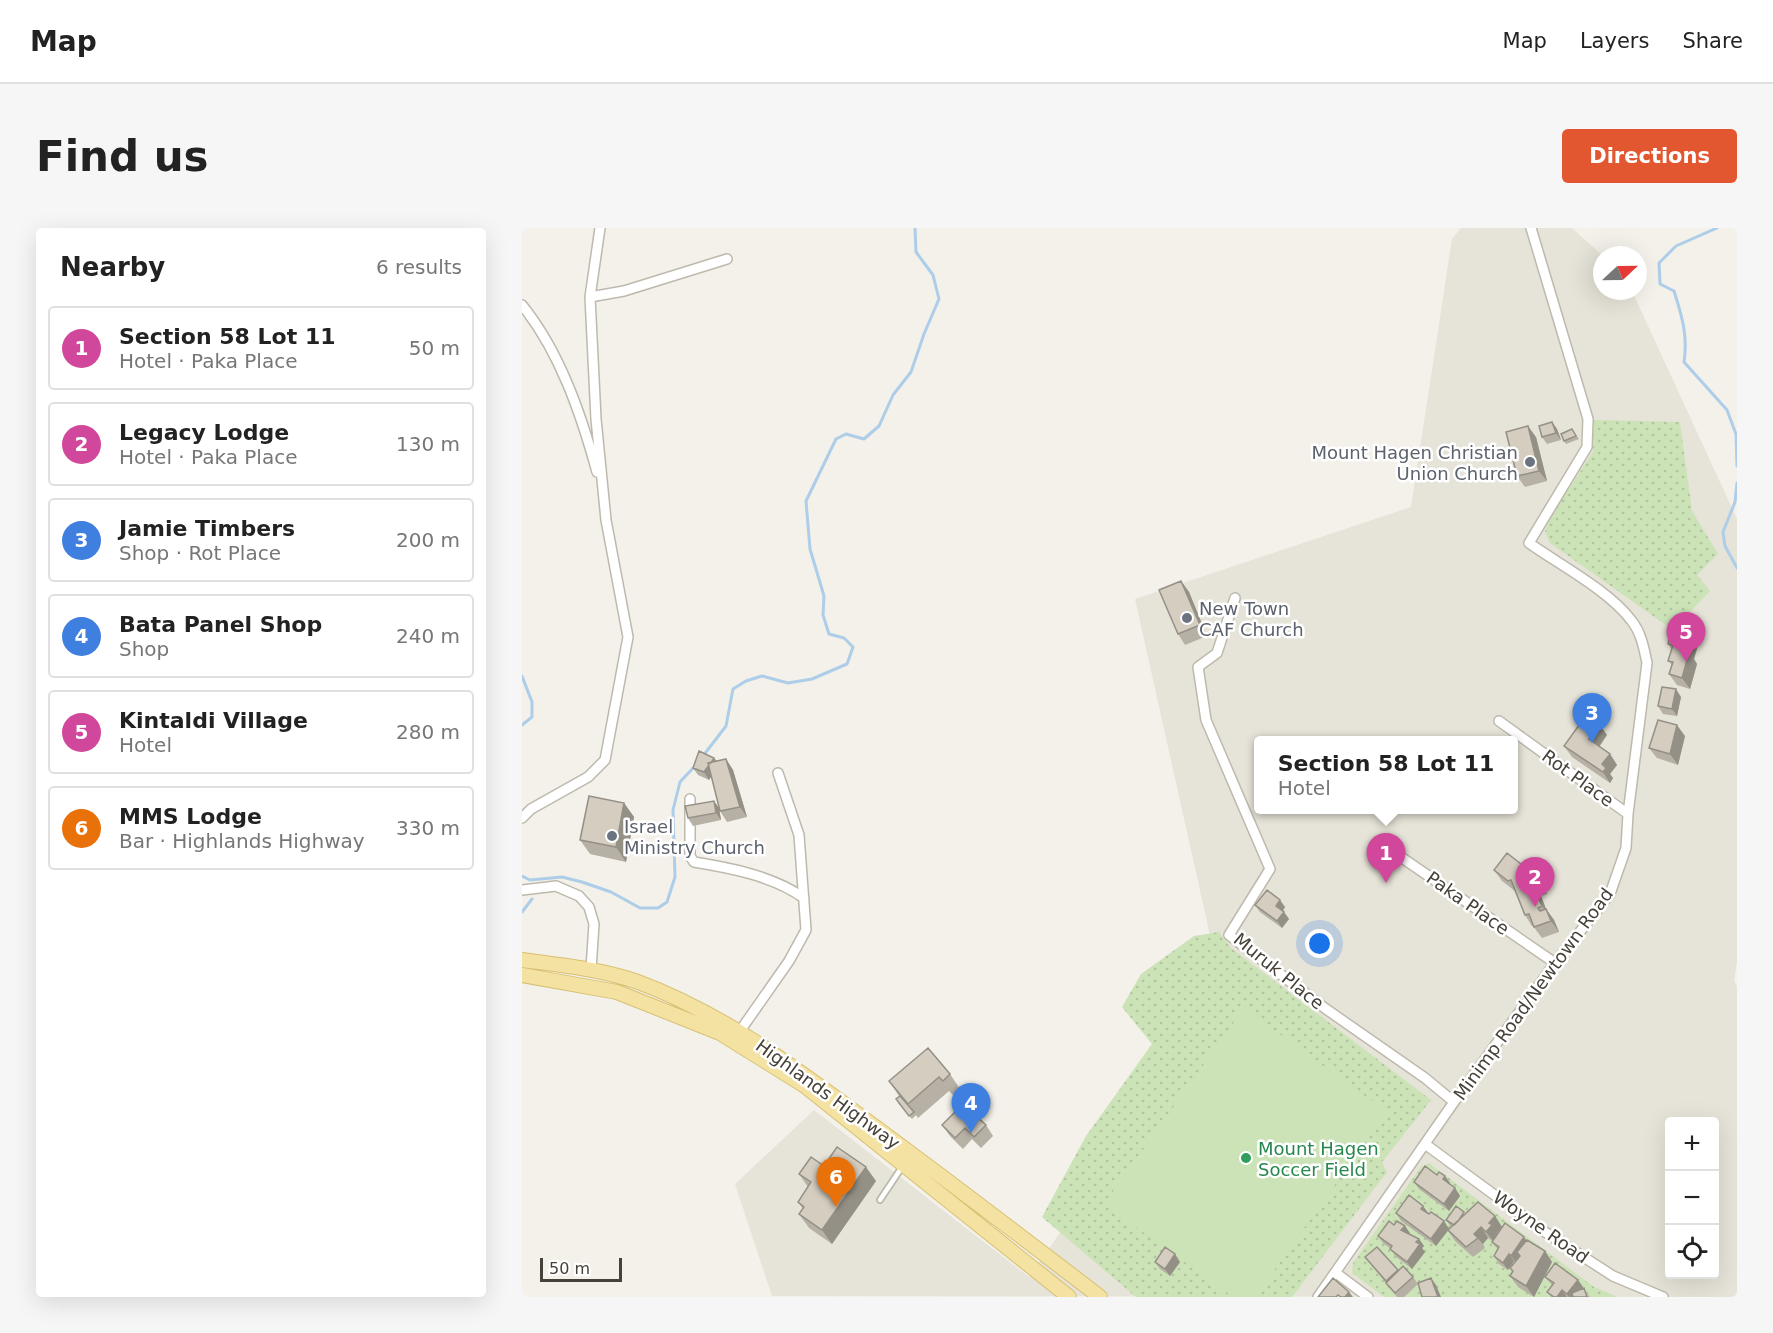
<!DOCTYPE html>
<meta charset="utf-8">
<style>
body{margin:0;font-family:"DejaVu Sans",sans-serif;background:#f6f6f6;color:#222}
.controls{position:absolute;right:18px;bottom:18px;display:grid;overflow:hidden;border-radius:6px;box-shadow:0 6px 24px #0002}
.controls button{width:54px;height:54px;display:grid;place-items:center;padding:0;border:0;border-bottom:2px solid #e0e0e0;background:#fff;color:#222;font:30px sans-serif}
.compass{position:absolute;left:1071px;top:18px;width:54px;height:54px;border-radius:50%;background:#fff;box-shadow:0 6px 24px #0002;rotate:68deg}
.scale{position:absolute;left:18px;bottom:15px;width:82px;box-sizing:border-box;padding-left:6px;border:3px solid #464239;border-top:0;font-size:16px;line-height:21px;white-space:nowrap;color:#464239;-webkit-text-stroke:4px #fff;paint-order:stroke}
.you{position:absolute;left:798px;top:716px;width:21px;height:21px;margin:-15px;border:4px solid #fff;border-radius:50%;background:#1a73e8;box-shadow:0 0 0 9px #1a73e833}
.badge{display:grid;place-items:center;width:39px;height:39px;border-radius:50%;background:#e35730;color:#fff;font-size:20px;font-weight:700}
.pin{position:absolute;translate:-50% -50px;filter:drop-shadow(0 2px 3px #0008)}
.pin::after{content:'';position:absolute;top:32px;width:21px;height:18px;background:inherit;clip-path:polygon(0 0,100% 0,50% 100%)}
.popup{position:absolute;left:732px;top:508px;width:264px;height:78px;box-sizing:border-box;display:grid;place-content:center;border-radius:6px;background:#fff;filter:drop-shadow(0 2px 4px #0005);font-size:20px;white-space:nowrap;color:#767676}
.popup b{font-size:22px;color:#222}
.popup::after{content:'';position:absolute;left:50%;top:100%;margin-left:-12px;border:12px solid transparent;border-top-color:#fff}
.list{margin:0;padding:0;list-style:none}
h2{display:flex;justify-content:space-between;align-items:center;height:78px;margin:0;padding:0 24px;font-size:26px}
h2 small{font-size:20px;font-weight:400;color:#767676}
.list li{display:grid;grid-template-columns:39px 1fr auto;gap:18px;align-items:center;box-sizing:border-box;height:84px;margin:0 12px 12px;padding:0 12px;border:2px solid #e0e0e0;border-radius:6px}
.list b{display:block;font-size:22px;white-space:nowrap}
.list p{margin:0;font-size:20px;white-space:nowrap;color:#767676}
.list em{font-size:20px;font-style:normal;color:#767676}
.icon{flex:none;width:33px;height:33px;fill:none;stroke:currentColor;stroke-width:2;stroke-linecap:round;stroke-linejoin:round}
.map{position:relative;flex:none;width:1215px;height:1069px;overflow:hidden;border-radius:6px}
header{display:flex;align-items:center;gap:36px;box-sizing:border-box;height:84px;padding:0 30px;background:#fff;border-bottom:2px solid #e0e0e0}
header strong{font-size:28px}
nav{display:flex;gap:33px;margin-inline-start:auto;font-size:21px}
.intro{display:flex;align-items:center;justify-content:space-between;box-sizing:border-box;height:144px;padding:0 36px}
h1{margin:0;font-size:42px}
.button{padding:15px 27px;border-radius:6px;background:#e35730;color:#fff;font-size:21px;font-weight:700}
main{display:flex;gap:36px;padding:0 36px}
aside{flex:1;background:#fff;border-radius:6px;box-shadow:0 6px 24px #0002}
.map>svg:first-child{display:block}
</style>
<header>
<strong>Map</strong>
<nav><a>Map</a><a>Layers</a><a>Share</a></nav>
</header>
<div class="intro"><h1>Find us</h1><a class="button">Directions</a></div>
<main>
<aside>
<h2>Nearby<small>6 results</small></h2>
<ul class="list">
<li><span class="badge" style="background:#d1479c">1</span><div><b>Section 58 Lot 11</b><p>Hotel · Paka Place</p></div><em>50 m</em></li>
<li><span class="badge" style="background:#d1479c">2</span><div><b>Legacy Lodge</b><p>Hotel · Paka Place</p></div><em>130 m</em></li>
<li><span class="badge" style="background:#3f7fe0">3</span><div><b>Jamie Timbers</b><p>Shop · Rot Place</p></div><em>200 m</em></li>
<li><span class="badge" style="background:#3f7fe0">4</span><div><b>Bata Panel Shop</b><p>Shop</p></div><em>240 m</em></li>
<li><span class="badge" style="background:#d1479c">5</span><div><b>Kintaldi Village</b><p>Hotel</p></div><em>280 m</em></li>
<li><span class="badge" style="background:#e8710a">6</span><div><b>MMS Lodge</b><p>Bar · Highlands Highway</p></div><em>330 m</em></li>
</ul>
</aside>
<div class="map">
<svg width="1215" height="1069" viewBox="0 0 1215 1069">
<defs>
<pattern id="grass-dots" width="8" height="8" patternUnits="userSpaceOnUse" patternTransform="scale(1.5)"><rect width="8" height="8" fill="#cce3b7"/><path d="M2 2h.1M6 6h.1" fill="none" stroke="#b1c49e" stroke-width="1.8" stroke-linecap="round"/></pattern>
</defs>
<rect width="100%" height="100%" fill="#f3f1ea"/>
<path fill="#e6e3d8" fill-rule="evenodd" d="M 939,0 L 1050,0 L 1080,27 L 1080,63 L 1110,63 L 1215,291 L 1215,733 L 1212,753 L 1215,758 L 1215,1069 L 250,1068 L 213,956 L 292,882 L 507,1049 L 702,770 L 613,371 L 889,279 L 930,11 ZM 736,512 L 992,512 L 992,582 L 736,582 ZM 1148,894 L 1192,894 L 1192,1046 L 1148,1046 Z"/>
<path fill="url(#grass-dots)" d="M 1072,192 L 1158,194 L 1170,283 L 1196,326 L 1175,347 L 1188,363 L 1151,402 L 1028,315 L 1023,303 L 1029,288 L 1071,224 Z
M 697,704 L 709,720 L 909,872 L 860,934 L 865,944 L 770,1069 L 614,1069 L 520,989 L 564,908 L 630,816 L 600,779 L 619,746 L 672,708 Z
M 907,935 L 1072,1059 L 1096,1069 L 862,1069 L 830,1045 L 831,1035 L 899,939 Z"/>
<path fill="#cce3b7" d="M 722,780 L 865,884 L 733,1069 L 711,1069 L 582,976 Z"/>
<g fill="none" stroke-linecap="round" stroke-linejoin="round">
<path stroke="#adcde9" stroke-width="3" d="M 1195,0 L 1154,18 L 1137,35 L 1138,56 L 1152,63 C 1160,88 1166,108 1162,134 L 1205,182 L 1214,206 L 1215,238
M 1215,255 L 1213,274 L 1201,304 L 1203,318 L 1215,340
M 0,448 L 10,474 L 10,489 L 0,497
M 181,528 L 204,498 L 211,461 L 224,453 L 240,448 L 266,455 L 290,451 L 325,436 L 331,419 L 322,410 L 307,406 L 301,387 L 302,368 L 288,321 L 284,273 L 314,211 L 324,206 L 342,211 L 357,198 L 371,167 L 389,144 L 402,106 L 417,71 L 411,47 L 394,24 L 393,0
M 0,648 L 8,652 L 40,649 L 60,654 L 89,664 L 118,680 L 136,680 L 145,674 L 153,649 L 151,582 L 158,554 L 173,538
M 0,684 L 10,671"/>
<g stroke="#beb9ad" stroke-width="8">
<path id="service" d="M 358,972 L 380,939"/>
</g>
<g stroke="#beb9ad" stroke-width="12">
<path id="minor" d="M 68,69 L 102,63 L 205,31
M 0,77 C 38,124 59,186 75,244
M 713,370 L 695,425 L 676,439 L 684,492 L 748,641 L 707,707 L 804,781 L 903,850 L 932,874
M 977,493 L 1106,586
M 168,571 L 168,628 L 172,634 C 209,640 251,648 282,670
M 0,590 L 9,581 L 66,549 L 83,532 L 106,409 L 84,292 L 74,191 L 68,69 L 78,0
M 860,616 L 1033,735
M 0,662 L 34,658 L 57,668 L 67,679 L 72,696 L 69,741
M 218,803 L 267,733 L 284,702 L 277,607 L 256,545
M 903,916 L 1023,1004 L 1091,1048 L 1141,1069
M 814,1045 L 846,1069
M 796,1069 L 932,874 L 1033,735 L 1088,666 L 1104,620 L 1106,586 L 1125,435 C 1122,420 1119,404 1109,392 C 1086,362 1038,337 1007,315 L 1065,219 L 1066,191 L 1009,0"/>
</g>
<g stroke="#d8c073" stroke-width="16">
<path id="primary" d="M 0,732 C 39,737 79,741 116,754 C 205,787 280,845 356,901 C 430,956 504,1012 578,1069
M 0,747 L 95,764 L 198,805 L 283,858 L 547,1069"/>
</g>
<use href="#service" stroke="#fff" stroke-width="4.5"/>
<use href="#minor" stroke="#fff" stroke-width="9"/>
<use href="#primary" stroke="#f4e2a2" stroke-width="14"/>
</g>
<path fill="#b6b0a5" d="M 1030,194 L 1035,201 L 1039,212 L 1025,216 L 1020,209 Z
M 1050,201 L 1057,211 L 1044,216 L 1042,213 Z
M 1014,209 L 1025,253 L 1003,259 L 995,248 Z
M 659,353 L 667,364 L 685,408 L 663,417 L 656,406 Z
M 1169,402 L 1177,413 L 1172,431 L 1175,436 L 1168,461 L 1155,457 L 1147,446 L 1150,437 L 1146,433 L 1150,421 L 1146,416 Z
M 1159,469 L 1155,488 L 1141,486 L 1136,478 Z
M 1089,488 L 1080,500 L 1085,507 L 1077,518 L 1088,526 L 1095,537 L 1088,546 L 1091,550 L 1088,555 L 1050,529 L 1042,518 Z
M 1163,508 L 1156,537 L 1135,530 L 1127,520 Z
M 192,530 L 195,533 L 204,531 L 211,542 L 225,589 L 205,594 L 198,583 L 189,548 L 187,552 L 176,547 L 171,540 Z
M 192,573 L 197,580 L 199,592 L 171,598 L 166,590 Z
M 102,575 L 112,589 L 104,634 L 68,626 L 58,612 Z
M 1004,640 L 1008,646 L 1021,655 L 1025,666 L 1019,668 L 1024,681 L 1032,692 L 1037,704 L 1020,710 L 1011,698 L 1010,698 L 1003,687 L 993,663 L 980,653 L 972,642 Z
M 733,677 L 763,679 L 761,683 L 767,691 L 760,700 L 738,684 Z
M 428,846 L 438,861 L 431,867 L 427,863 L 396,890 L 394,887 L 390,891 L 376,875 L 377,868 L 367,853 Z
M 448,892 L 464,897 L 471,908 L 459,920 L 450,911 L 441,921 L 428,908 L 420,897 Z
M 302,938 L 354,953 L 310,1016 L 287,1000 L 277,986 L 281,981 L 276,974 L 286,959 L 277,946 Z
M 915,947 L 923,948 L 928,955 L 927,956 L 933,960 L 938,968 L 927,983 L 897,961 L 892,954 Z
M 901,978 L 906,985 L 906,986 L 922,993 L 927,1001 L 929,999 L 924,992 L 943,986 L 973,988 L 980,999 L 1004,1012 L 1023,1023 L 1030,1034 L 1012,1069 L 996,1059 L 988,1048 L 990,1044 L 988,1040 L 993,1034 L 992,1033 L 986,1042 L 977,1036 L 972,1028 L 976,1022 L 970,1014 L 970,1013 L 966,1010 L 961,1016 L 963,1020 L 951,1029 L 933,1013 L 926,1003 L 914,1018 L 879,993 L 874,985 Z
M 872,997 L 883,998 L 887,1006 L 897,1011 L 902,1018 L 900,1020 L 903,1024 L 890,1041 L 873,1028 L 869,1021 L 861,1015 L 856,1008 Z
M 855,1019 L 877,1043 L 891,1049 L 896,1056 L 882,1069 L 875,1069 L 843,1029 Z
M 633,1034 L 658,1034 L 648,1048 L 638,1041 Z
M 1023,1049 L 1056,1052 L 1061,1059 L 1060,1061 L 1068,1069 L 1029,1069 L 1025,1064 L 1030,1057 Z"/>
<path fill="#949086" d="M 1030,194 L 1035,201 L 1039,212 L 1034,205 Z
M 1006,198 L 1014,209 L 1025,253 L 1017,243 Z
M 659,353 L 667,364 L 685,408 L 678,397 Z
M 1169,402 L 1177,413 L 1172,431 L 1175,436 L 1168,461 L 1160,450 L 1167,427 L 1164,422 Z
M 1154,461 L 1159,469 L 1155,488 L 1150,481 Z
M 1082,477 L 1089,488 L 1080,500 L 1085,507 L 1075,522 L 1067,511 L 1071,492 Z
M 1155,497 L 1163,508 L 1156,537 L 1148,526 Z
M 1088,526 L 1095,537 L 1088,546 L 1091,550 L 1088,555 L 1081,544 L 1080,536 Z
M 192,530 L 197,537 L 187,552 L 182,544 Z
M 204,531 L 211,542 L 225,589 L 218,579 Z
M 192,573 L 197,580 L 199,592 L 194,585 Z
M 102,575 L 112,589 L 104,634 L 94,619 Z
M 1014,644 L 1021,655 L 1025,666 L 1018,655 Z
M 1011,657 L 1019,668 L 1027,689 L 1020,678 Z
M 758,672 L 763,679 L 759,685 L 754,678 Z
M 1024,681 L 1032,692 L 1037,704 L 1029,693 Z
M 762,684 L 767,691 L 760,700 L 755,693 Z
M 344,939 L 354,953 L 310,1016 L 300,1002 Z
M 923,948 L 928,955 L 926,958 L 921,951 Z
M 933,960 L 938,968 L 927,983 L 922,976 Z
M 901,978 L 906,985 L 904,988 L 899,981 Z
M 973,988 L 980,999 L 975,1005 L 977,1008 L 972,1014 L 964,1004 L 967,995 Z
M 922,993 L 927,1001 L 914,1018 L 909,1011 Z
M 883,998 L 888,1005 L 885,1009 L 879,1002 Z
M 959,999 L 966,1010 L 961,1016 L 952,1006 Z
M 1002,1009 L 1007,1016 L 995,1035 L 989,1028 Z
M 897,1011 L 902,1018 L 900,1020 L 903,1024 L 890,1041 L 885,1034 Z
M 1023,1023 L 1030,1034 L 1012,1069 L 1004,1058 Z
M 653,1026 L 658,1034 L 648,1048 L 643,1041 Z
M 987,1026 L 992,1033 L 986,1042 L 981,1035 Z
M 909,1050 L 914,1057 L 919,1069 L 916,1069 Z
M 1056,1052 L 1061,1059 L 1054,1069 L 1047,1069 L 1045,1066 Z
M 1040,1062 L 1045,1069 L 1035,1069 Z
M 827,1064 L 831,1069 L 823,1069 Z"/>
<path fill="#d4cdc0" stroke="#949086" stroke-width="1.5" d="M 1030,194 L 1034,205 L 1020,209 L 1017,198 Z
M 1006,198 L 1017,243 L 995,248 L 984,204 Z
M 1050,201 L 1054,208 L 1042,213 L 1039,206 Z
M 659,353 L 678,397 L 656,406 L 637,362 Z
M 1151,397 L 1169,402 L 1164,422 L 1158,422 L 1167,425 L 1160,450 L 1147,446 L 1151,434 L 1146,433 L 1151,417 L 1146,416 Z
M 1140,459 L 1154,461 L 1150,481 L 1136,478 Z
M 1075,472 L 1082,477 L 1071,492 L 1078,497 L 1067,511 L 1088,526 L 1080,536 L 1084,540 L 1081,544 L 1042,518 Z
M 1136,492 L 1155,497 L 1148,526 L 1127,520 Z
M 177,523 L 192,530 L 189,535 L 186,535 L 187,537 L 182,544 L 171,540 Z
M 204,531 L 218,579 L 198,583 L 186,535 Z
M 67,568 L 102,575 L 94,619 L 58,612 Z
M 192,573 L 194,585 L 166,590 L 163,578 Z
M 985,625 L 1004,640 L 1007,647 L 1014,644 L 1018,655 L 1011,657 L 1020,678 L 1016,680 L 1018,683 L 1024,681 L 1029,693 L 1012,699 L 1007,686 L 1003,687 L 989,652 L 986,653 L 972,642 Z
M 745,662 L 758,672 L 754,678 L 762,684 L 755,693 L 733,677 Z
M 406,820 L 428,846 L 421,853 L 417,849 L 386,876 L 367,853 Z
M 378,868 L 392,884 L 387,888 L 374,871 Z
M 436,881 L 448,892 L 453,887 L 464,897 L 452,909 L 443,900 L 433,910 L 420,897 Z
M 315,919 L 344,939 L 300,1002 L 277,986 L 282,979 L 276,974 L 289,954 L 277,946 L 289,929 L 302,938 Z
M 903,938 L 915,947 L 917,944 L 923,948 L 921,951 L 933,960 L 922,976 L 892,954 Z
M 887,967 L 901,978 L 899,981 L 907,986 L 909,984 L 922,993 L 909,1011 L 874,985 Z
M 956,974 L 973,988 L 967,995 L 970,997 L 964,1004 L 959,999 L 952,1006 L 956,1010 L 944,1019 L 926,1002 Z
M 934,978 L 942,984 L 937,992 L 932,997 L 924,992 Z
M 867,993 L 872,997 L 875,993 L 883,998 L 879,1002 L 897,1011 L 894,1014 L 898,1016 L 885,1034 L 868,1021 L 870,1018 L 856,1008 Z
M 983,995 L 1002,1009 L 989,1028 L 987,1026 L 981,1035 L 972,1028 L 977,1019 L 970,1014 Z
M 1005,1012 L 1023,1023 L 1004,1058 L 988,1048 L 991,1043 L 988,1040 L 998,1028 L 995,1024 Z
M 643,1019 L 653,1026 L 643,1041 L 633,1034 Z
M 855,1019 L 876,1042 L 864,1053 L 843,1029 Z
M 1033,1035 L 1056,1052 L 1045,1066 L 1040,1062 L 1035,1069 L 1032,1069 L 1025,1064 L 1032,1055 L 1023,1049 Z
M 881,1038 L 891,1049 L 873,1065 L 864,1055 Z
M 811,1050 L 827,1064 L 823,1069 L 819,1069 L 816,1067 L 814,1069 L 796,1069 Z
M 909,1050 L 916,1069 L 900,1069 L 896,1055 Z
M 1062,1060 L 1065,1069 L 1051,1069 L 1050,1065 Z"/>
<g fill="#6b7280" stroke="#fff" stroke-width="2">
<circle cx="1008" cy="234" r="6"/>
<circle cx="665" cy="390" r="6"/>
<circle cx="90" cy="608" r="6"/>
</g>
<circle fill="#2e9e5b" stroke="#fff" stroke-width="2" cx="724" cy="930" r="6"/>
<g text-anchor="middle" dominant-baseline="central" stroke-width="5" stroke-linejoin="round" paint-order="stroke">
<g font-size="18" fill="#5b616d" stroke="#fff" text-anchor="start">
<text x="996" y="224" text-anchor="end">Mount Hagen Christian<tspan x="996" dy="21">Union Church</tspan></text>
<text x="677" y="380">New Town<tspan x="677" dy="21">CAF Church</tspan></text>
<text x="102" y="598">Israel<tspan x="102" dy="21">Ministry Church</tspan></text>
</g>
<g font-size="18" fill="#464239" stroke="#fff">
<text transform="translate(1056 550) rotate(36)">Rot Place</text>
<text transform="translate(946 675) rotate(35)">Paka Place</text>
<text transform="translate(757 743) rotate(39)">Muruk Place</text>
<text transform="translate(1011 766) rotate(-54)">Minimp Road/Newtown Road</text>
<text transform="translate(306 866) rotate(36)">Highlands Highway</text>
<text transform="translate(1019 999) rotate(35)">Woyne Road</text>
</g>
<g font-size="18" fill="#27864d" stroke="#fff" text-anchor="start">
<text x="736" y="920">Mount Hagen<tspan x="736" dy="21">Soccer Field</tspan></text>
</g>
</g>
</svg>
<div class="controls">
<button>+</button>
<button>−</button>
<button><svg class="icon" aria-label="locate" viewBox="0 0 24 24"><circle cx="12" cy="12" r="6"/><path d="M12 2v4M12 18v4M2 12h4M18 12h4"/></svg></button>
</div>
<svg class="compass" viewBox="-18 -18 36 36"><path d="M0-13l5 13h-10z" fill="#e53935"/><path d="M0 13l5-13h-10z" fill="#767676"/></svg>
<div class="scale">50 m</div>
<div class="you"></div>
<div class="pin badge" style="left:864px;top:655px;background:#d1479c">1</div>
<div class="popup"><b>Section 58 Lot 11</b>Hotel</div>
<div class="pin badge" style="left:1013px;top:679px;background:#d1479c">2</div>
<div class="pin badge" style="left:1070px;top:515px;background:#3f7fe0">3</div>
<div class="pin badge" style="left:449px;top:905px;background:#3f7fe0">4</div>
<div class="pin badge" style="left:1164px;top:434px;background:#d1479c">5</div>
<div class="pin badge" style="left:314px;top:979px;background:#e8710a">6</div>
</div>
</main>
